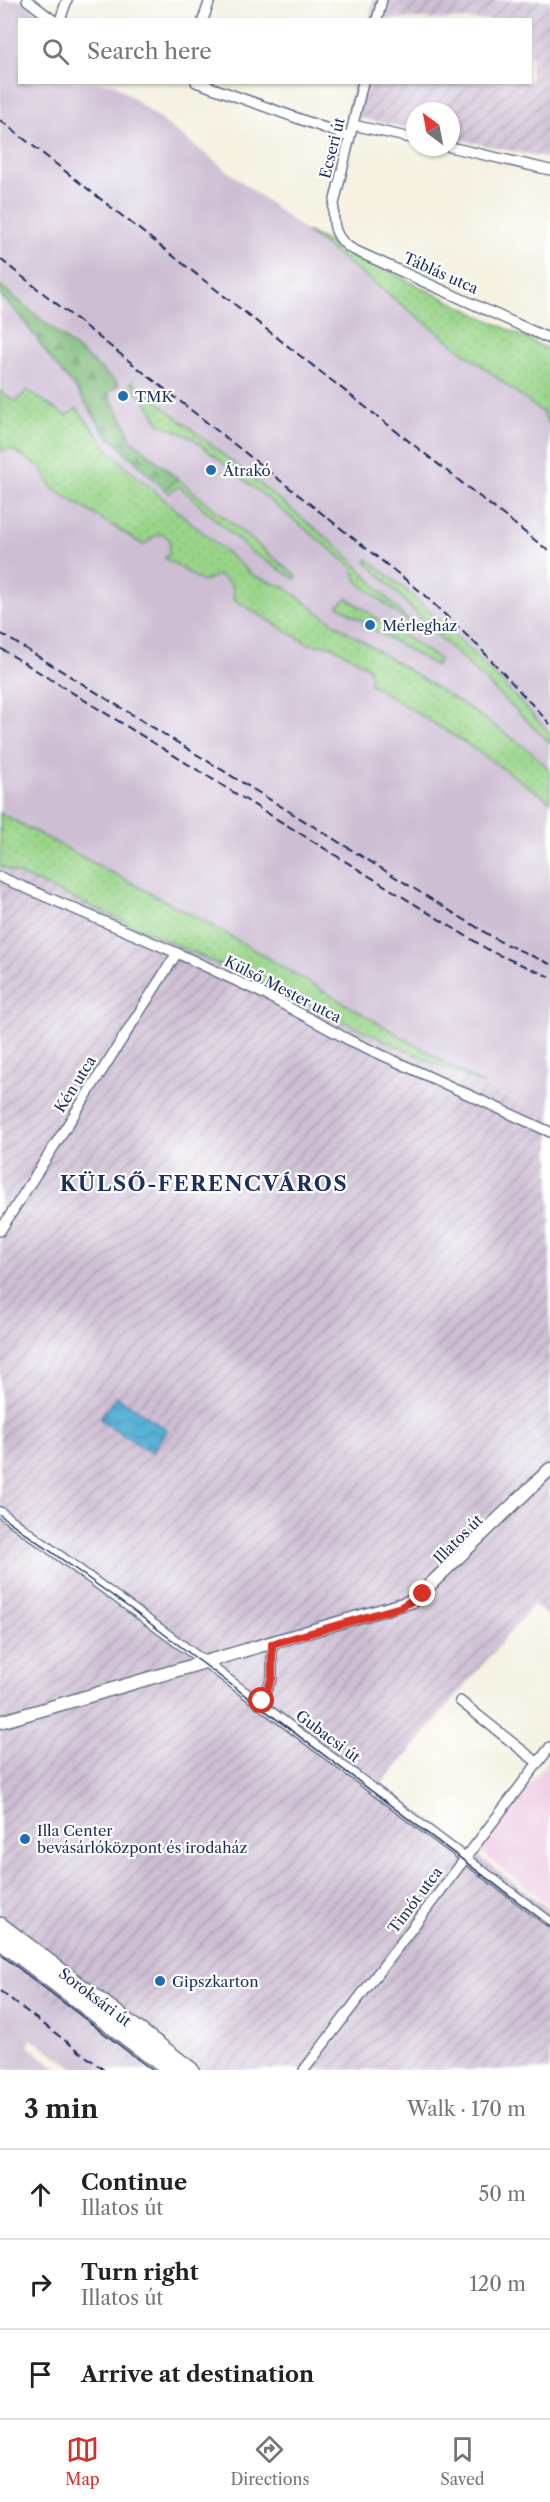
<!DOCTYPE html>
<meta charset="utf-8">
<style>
body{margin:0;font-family:"Libre Caslon Text",serif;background:#f6f6f6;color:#222}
.compass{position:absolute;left:406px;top:102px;width:54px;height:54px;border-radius:50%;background:#fff;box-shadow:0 2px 4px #0004;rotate:328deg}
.stop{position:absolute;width:18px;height:18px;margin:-14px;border:4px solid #d93025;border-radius:50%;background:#fff}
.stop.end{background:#d93025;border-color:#fff;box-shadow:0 2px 6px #0008}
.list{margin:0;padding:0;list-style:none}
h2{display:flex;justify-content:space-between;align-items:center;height:78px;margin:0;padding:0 24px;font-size:26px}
h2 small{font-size:20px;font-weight:400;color:#767676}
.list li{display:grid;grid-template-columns:39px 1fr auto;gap:18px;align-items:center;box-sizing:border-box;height:90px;padding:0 24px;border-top:2px solid #e0e0e0}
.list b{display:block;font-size:22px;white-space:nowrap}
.list p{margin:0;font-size:20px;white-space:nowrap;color:#767676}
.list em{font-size:20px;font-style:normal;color:#767676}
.icon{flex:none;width:33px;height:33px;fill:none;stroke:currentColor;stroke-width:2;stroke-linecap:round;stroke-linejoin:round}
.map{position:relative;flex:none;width:550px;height:2070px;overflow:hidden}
.search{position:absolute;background:#fff;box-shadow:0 2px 4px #0004;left:18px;right:18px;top:18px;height:66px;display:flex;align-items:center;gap:15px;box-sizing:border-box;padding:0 21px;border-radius:0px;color:#767676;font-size:22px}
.sheet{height:348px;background:#fff}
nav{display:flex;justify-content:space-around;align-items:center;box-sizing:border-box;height:84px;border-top:2px solid #e0e0e0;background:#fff;font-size:16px;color:#767676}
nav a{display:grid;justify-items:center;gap:3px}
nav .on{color:#d93025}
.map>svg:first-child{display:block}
</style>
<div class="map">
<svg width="550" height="2070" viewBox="0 0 550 2070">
<defs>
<pattern id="industrial-furrows" width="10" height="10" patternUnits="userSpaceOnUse" patternTransform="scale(1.5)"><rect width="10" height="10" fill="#cdbed3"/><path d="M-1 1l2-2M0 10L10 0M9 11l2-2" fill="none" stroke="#a69bae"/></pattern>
<pattern id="grass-dots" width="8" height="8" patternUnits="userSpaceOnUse" patternTransform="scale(1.5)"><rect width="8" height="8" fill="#98d488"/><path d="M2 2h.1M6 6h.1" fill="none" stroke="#82b678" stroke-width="1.8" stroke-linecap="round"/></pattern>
<pattern id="forest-firs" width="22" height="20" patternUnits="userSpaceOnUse" patternTransform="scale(1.5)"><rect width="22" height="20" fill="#7ab674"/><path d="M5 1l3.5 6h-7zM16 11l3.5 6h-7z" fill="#639462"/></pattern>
<pattern id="water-waves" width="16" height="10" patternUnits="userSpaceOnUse" patternTransform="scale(1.5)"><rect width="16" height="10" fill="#58b1d6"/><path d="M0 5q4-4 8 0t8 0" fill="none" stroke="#4890b1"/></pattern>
</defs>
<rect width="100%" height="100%" fill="#fff"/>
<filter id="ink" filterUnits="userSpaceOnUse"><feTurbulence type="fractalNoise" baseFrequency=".0167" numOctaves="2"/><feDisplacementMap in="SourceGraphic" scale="12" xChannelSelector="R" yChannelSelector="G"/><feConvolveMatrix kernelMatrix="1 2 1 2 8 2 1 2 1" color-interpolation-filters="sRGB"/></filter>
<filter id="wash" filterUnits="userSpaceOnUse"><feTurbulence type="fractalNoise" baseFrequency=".008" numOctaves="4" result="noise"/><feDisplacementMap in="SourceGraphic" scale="24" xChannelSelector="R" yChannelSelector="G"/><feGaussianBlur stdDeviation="1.35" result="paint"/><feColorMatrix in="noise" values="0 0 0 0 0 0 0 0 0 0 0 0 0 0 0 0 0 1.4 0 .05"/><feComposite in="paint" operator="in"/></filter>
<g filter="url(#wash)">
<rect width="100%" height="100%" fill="#f5f2e2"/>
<path fill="#efd0e7" d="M 550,1758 L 550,1905 L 478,1850 Z"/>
<path fill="url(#industrial-furrows)" d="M 373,0 L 550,0 L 550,159 L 451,138 L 451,111 L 415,111 L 415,130 L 346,115 L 354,83 L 530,82 L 530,20 L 369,19 Z
M 0,866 L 550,1116 L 550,1617 L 533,1605 L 382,1784 L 550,1910 L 550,2070 L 140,2070 L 0,1958 Z"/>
<path fill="#cdbed3" d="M 0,0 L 21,0 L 45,19 L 20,20 L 20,82 L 113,83 L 543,413 L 550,425 L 550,1116 L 484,1085 L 218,929 L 0,813 Z
M 0,1958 L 4,1961 L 140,2070 L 78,2070 L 31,2039 L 28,2046 L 58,2070 L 0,2070 Z"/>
<path fill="url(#grass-dots)" stroke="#5a8273" stroke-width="1.5" d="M 306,231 L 550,350 L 550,425 L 543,413 Z
M 132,381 L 343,551 L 417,630 L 358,582 L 351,566 L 191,437 L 160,424 L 147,403 L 130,383 Z
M 27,390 L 66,416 L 77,408 L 107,448 L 125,466 L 254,576 L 284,587 L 335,624 L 469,708 L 529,750 L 550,770 L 550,801 L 467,744 L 369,683 L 371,676 L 368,667 L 332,646 L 308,644 L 233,599 C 236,585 228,581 218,575 L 203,582 L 165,558 L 169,552 L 170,540 L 163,534 L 154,536 L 144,545 L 53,489 L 41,467 L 11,449 L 0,451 L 0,391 L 16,402 Z
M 178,479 L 297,577 L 295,579 L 251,552 L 179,486 L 169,493 L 165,490 Z
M 368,559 C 435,611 491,672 550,733 L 550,743 L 428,626 L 366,561 Z
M 347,598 L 439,659 L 436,666 L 371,628 L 376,621 L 371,617 L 366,623 L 338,606 Z
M 0,813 L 218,929 L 484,1085 C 322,1013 162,937 0,866 Z"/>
<path fill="url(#forest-firs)" stroke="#4a7269" stroke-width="1.5" d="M 0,285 L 119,384 L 109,393 C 113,409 128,421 130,438 L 178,479 L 165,490 L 105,433 L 77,390 L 52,361 L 22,318 L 0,295 Z"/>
<path fill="url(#water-waves)" stroke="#3a709a" stroke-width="1.5" d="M 116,1396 L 167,1430 L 151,1453 L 100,1419 Z"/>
</g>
<g filter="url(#ink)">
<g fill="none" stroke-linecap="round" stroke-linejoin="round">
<g stroke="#67738c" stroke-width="12">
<path id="minor" d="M 27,0 L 53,20
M 60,20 L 67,0
M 203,20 L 210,0
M 377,20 L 382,0
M 196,82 L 350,137
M 363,82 L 334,204 C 332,225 335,240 354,250 L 550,339
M 353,125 L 415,139
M 450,147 L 550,170
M 0,877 L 177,953 L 266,995 L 349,1040 L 550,1132
M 0,1231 L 177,953
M 0,1512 L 206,1663 L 550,1922
M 460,1701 L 538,1763
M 260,1703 L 272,1678 L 272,1644
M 304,2070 L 550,1747"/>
</g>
<g stroke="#67738c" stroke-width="15">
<path id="tertiary" d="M 0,1722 L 413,1601 L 550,1469"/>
</g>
<g stroke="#67738c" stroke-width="18">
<path id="primary" d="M 0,1925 L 191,2070
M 0,1941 L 169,2070"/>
</g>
<use href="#minor" stroke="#fff" stroke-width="9"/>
<use href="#tertiary" stroke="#fff" stroke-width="12"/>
<use href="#primary" stroke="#fff" stroke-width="15"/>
<path stroke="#1b2f5e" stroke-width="1.5" d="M 0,1515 L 131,1609 L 550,1926
M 0,1954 L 152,2070"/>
<path stroke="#1b2f5e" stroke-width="2" stroke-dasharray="9 4.5" stroke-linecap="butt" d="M 0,120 L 550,552
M 0,259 L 420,591 L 479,647 L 550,724
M 0,633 L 499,941 L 550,964
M 0,648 L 492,952 L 550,977
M 0,1991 L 104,2070"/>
</g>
</g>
<g fill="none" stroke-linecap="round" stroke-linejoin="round" filter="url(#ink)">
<path stroke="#d93025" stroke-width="8" d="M 262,1701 L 272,1678 L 272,1644 L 401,1607 L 423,1594"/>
</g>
<g fill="#1f6fb2" stroke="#fff" stroke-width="2">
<circle cx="123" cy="396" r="6"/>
<circle cx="211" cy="470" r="6"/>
<circle cx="370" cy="625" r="6"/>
<circle cx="25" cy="1839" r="6"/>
<circle cx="160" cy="1981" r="6"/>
</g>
<g text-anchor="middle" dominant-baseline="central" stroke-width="4.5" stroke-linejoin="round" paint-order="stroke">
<g font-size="15" fill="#1b2f5e" stroke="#fff">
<text transform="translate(332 148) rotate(-76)">Ecseri út</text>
<text transform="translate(441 273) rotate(24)">Táblás utca</text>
<text transform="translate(283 989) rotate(27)">Külső Mester utca</text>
<text transform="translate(75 1084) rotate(-58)">Kén utca</text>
<text transform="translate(458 1539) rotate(-45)">Illatos út</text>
<text transform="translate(328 1736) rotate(37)">Gubacsi út</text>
<text transform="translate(415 1900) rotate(-53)">Timót utca</text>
<text transform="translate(95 1997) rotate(37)">Soroksári út</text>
</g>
<g font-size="15" fill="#1b2f5e" stroke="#fff" text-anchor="start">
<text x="135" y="396">TMK</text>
<text x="223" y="470">Átrakó</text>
<text x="382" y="625">Mérlegház</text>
<text x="37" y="1830">Illa Center<tspan x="37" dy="17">bevásárlóközpont és irodaház</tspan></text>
<text x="172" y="1981">Gipszkarton</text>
</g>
<g font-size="21" font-weight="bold" letter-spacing="1.5" fill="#1b2f5e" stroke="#fff">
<text x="204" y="1183">KÜLSŐ-FERENCVÁROS</text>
</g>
</g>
</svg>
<svg class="compass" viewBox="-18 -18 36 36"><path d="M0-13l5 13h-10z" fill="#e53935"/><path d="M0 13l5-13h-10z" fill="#767676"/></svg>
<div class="stop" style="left:262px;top:1701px"></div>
<div class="stop end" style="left:423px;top:1594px"></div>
<div class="search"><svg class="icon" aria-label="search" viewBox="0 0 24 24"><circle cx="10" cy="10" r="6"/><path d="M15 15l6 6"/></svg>Search here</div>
</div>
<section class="sheet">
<h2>3 min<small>Walk · 170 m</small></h2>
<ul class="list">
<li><svg class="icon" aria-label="ahead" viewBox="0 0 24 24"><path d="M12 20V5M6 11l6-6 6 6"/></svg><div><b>Continue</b><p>Illatos út</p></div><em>50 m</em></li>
<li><svg class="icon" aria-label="right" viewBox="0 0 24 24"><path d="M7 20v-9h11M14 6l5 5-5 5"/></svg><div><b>Turn right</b><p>Illatos út</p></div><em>120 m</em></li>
<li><svg class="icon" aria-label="arrive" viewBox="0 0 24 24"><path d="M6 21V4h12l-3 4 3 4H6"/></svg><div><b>Arrive at destination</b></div></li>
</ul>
</section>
<nav>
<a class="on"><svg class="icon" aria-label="map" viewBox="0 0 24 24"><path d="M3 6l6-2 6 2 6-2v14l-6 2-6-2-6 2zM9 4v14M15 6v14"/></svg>Map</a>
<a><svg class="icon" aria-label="directions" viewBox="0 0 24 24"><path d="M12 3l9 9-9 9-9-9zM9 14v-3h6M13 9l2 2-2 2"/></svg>Directions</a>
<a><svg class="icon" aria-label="saved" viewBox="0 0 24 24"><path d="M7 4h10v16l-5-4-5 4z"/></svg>Saved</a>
</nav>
